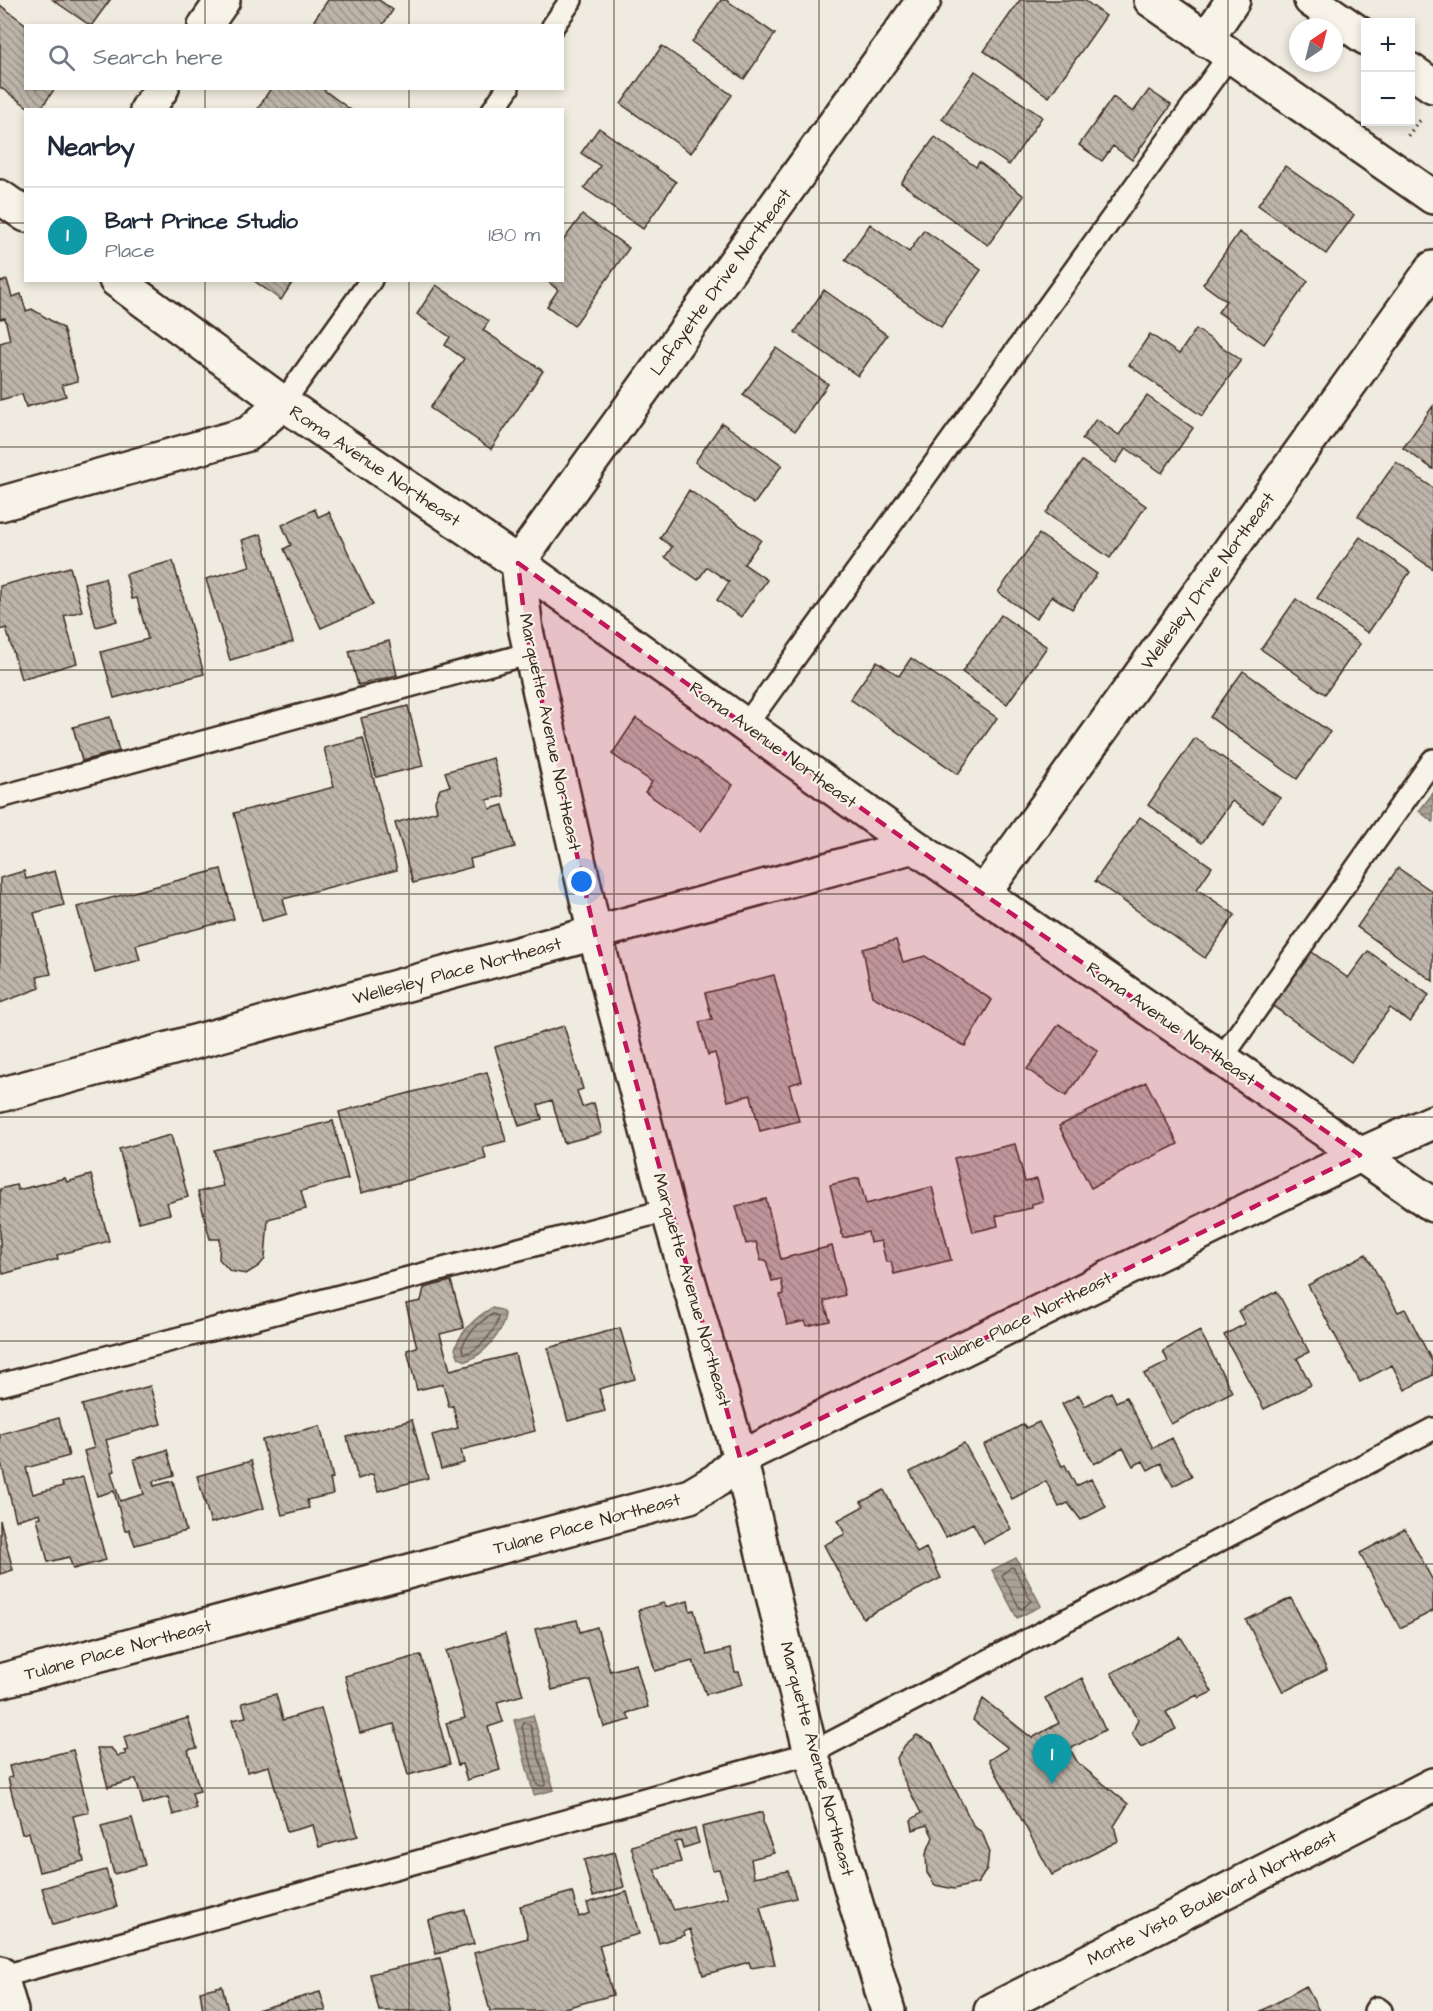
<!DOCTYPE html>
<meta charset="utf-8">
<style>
body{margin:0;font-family:"Architects Daughter",sans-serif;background:#f6f6f7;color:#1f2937}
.controls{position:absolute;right:18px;top:18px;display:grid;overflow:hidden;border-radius:0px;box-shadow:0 3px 9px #0003}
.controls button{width:54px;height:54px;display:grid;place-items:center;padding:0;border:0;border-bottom:2px solid #e0e1e3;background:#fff;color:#1f2937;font:30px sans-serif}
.compass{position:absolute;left:1289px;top:18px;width:54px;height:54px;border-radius:50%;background:#fff;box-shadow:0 3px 9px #0003;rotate:35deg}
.you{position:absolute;left:582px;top:882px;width:21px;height:21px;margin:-15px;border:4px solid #fff;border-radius:50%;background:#1a73e8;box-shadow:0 0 0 9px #1a73e833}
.badge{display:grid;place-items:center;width:39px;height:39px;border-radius:50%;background:#3b2a1e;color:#fff;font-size:20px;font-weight:700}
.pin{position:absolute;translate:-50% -50px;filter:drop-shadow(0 2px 3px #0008)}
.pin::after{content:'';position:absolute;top:32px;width:21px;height:18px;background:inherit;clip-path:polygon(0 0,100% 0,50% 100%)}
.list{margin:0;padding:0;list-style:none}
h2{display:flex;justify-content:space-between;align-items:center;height:78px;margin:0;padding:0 24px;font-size:26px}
h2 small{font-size:20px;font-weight:400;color:#747a83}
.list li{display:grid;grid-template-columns:39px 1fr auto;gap:18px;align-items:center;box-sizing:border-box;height:96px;padding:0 24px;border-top:2px solid #e0e1e3}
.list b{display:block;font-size:22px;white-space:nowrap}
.list p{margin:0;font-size:20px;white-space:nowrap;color:#747a83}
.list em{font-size:20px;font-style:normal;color:#747a83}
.icon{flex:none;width:33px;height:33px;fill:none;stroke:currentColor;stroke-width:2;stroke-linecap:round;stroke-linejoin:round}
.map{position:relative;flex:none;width:1433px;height:2011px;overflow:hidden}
.search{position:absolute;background:#fff;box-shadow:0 3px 9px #0003;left:24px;top:24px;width:540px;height:66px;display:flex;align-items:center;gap:15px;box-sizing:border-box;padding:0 21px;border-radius:0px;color:#747a83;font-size:22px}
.panel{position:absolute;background:#fff;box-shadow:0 3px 9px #0003;left:24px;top:108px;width:540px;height:174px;border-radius:0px}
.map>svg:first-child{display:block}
</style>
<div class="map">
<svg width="1433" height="2011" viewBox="0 0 1433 2011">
<defs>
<pattern id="water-rules" width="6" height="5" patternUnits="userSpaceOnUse" patternTransform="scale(1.5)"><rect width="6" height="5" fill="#aaa296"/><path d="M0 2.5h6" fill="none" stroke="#8c847a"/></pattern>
<pattern id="building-back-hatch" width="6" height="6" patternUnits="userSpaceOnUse" patternTransform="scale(1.5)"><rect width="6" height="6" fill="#bdb5aa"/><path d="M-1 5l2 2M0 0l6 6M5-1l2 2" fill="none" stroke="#9b938a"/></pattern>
</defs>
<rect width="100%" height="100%" fill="#efebe0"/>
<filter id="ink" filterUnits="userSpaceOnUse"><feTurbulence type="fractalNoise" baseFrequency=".0167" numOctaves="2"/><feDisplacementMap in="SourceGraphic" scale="12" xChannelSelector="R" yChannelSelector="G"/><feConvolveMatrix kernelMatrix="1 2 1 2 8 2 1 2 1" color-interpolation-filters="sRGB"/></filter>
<g filter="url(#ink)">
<path fill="url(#water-rules)" stroke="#7e7266" stroke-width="1.5" d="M 1433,793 L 1433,822 L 1419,811 Z
M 492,1308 L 501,1310 L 505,1315 C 503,1333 484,1355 466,1361 L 459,1358 L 455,1349 C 460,1332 477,1316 492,1308 Z
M 1016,1558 L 1041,1606 L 1017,1618 L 992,1570 Z
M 533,1715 L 554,1790 L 534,1795 L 514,1720 Z"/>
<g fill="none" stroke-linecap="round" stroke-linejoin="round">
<path stroke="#675a4e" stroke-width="1.5" d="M 493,1314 L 498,1316 C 498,1329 477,1354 464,1353 L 462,1348 C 465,1336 481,1320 493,1314 Z
M 1011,1567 L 1014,1568 L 1031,1601 L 1022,1609 L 1019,1607 L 1002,1575 Z
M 524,1723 L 530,1725 L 546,1783 L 544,1786 L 537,1785 L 522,1727 Z"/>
</g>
<path fill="url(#building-back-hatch)" stroke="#3b2a1e" stroke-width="1.5" d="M 53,0 L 110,0 L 91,26 Z
M 328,0 L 379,0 L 393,10 L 382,26 L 321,26 L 314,20 Z
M 721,0 L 726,0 L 775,34 L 744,79 L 692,42 Z
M 1020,0 L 1084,0 L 1106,16 L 1049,97 L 984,51 Z
M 0,5 L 28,26 L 26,26 L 26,88 L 55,88 L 40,110 L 32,110 L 0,87 Z
M 662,46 L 732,95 L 691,153 L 621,104 Z
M 975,71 L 1042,117 L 1009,165 L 942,119 Z
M 271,88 L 321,88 L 351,110 L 257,110 Z
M 1149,90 L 1171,105 L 1132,160 L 1113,146 L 1102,161 L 1079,145 L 1113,97 L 1133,112 Z
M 599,128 L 676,182 L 643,229 L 584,188 L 600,166 L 581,153 Z
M 935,137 L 976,167 L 979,162 L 1024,196 L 988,245 L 901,183 Z
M 1285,166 L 1354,215 L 1326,254 L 1258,205 Z
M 582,215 L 629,248 L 574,326 L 547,306 L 558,290 L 546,280 L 562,280 L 562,242 Z
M 870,224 L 909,252 L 924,230 L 981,270 L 941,327 L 845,260 Z
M 1239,232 L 1308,281 L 1264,344 L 1218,312 L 1226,301 L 1203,284 Z
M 7,280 L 12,297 L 21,294 L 26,311 L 32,309 L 63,328 L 78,381 L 62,385 L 66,396 L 26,407 L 22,394 L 0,400 L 0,343 L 10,340 L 5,318 L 0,319 L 0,282 Z
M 253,280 L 294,280 L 281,300 Z
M 436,285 L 489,321 L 483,330 L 543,371 L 491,449 L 430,408 L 464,359 L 445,345 L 450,337 L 417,314 Z
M 824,290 L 887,335 L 858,376 L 795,332 Z
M 1196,329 L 1241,360 L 1202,416 L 1129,365 L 1150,334 L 1179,354 Z
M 776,348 L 828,384 L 795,431 L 743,395 Z
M 1147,396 L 1193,428 L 1162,473 L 1126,448 L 1116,463 L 1082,439 L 1096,419 L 1119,435 Z
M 1433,406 L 1433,469 L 1403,448 Z
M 722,423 L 782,465 L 754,504 L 695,462 Z
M 1082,461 L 1146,506 L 1110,558 L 1046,513 Z
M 1396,462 L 1433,488 L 1433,569 L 1358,516 Z
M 689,490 L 761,540 L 744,564 L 767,580 L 741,617 L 717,600 L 729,582 L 707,567 L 698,580 L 665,557 L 672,547 L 660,538 Z
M 315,509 L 318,517 L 329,512 L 373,605 L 321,628 L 284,549 L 291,545 L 282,525 Z
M 261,534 L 293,642 L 230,660 L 206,579 L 250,566 L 242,540 Z
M 1039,534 L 1097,574 L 1072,609 L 1052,596 L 1036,619 L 998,592 Z
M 1360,537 L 1410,572 L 1368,633 L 1317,598 Z
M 173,561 L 204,674 L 114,698 L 101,652 L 148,639 L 137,598 L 132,599 L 126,574 Z
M 70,567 L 82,611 L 64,616 L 77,663 L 21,679 L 6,628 L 0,630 L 0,586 Z
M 105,578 L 117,621 L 96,627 L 84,583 Z
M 1296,599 L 1360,644 L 1325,694 L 1261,649 Z
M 1001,615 L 1047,647 L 1007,704 L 962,672 Z
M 389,641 L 397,675 L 358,685 L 349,651 Z
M 911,658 L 997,718 L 958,774 L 850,699 L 877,661 L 899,676 Z
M 1243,671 L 1330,732 L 1297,779 L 1210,717 Z
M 408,706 L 423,766 L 376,777 L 361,718 Z
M 110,717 L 119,751 L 82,761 L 73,727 Z
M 636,718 L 733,785 L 701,831 L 645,792 L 652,782 L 612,754 Z
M 363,738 L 397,870 L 283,899 L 287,914 L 262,921 L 234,813 L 334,787 L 324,748 Z
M 1195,738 L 1280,798 L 1262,822 L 1232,801 L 1202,843 L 1148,805 Z
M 493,758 L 504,796 L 487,800 L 490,809 L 503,805 L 515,847 L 470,859 L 472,867 L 413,883 L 395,823 L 437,811 L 435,801 L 440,789 L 450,786 L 445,772 Z
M 1140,817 L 1212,867 L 1197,889 L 1235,915 L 1205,958 L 1095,881 Z
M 1398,868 L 1433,892 L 1433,981 L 1357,927 Z
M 221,869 L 234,919 L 136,945 L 140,960 L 95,973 L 77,907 Z
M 24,871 L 26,879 L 55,871 L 64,905 L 34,913 L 51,974 L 37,977 L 40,988 L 0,1003 L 0,878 Z
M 896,940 L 903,962 L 925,956 L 992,1000 L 965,1046 L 872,996 L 863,949 Z
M 1305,947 L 1348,978 L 1368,951 L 1429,995 L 1410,1022 L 1390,1008 L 1351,1062 L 1266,1001 Z
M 774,975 L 802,1081 L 789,1085 L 799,1121 L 760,1131 L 751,1095 L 728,1101 L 715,1053 L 708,1055 L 699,1022 L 712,1019 L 705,993 Z
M 1059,1024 L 1098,1051 L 1066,1096 L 1027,1069 Z
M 564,1026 L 583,1089 L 577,1091 L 582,1107 L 594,1103 L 602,1133 L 564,1143 L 552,1100 L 538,1105 L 542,1119 L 519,1126 L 495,1047 Z
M 487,1072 L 506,1141 L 483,1147 L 486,1159 L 361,1193 L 339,1112 Z
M 1146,1082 L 1178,1144 L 1091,1188 L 1059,1126 Z
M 333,1121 L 348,1179 L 301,1191 L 306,1209 L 268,1219 L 265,1259 L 259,1266 L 246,1274 L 230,1271 L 219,1259 L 220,1239 L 210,1239 L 198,1192 L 223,1186 L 214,1150 Z
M 171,1135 L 188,1197 L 167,1203 L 170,1214 L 139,1222 L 119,1149 Z
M 1015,1144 L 1025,1182 L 1037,1179 L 1043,1201 L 1032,1204 L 1032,1208 L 996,1216 L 998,1226 L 973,1232 L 954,1158 Z
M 91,1175 L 109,1241 L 57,1255 L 58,1259 L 3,1274 L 0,1261 L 0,1189 L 16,1185 L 18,1190 L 65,1178 L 67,1182 Z
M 859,1178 L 866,1204 L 932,1187 L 951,1260 L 894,1274 L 891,1262 L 886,1262 L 881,1241 L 870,1243 L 868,1232 L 843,1238 L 830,1185 Z
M 766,1199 L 781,1259 L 832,1246 L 845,1295 L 824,1301 L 830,1321 L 807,1326 L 805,1321 L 787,1325 L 780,1295 L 784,1294 L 781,1279 L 772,1281 L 766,1260 L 761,1261 L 756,1242 L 746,1244 L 736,1206 Z
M 1366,1254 L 1398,1312 L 1405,1309 L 1433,1363 L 1433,1375 L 1405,1390 L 1392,1365 L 1360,1382 L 1308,1285 Z
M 451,1281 L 464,1328 L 440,1334 L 450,1370 L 515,1354 L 535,1431 L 461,1450 L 464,1463 L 441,1469 L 432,1435 L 458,1428 L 453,1406 L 449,1407 L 443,1384 L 417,1390 L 407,1350 L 417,1347 L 406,1304 L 421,1301 L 424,1288 Z
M 1277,1291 L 1309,1352 L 1297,1358 L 1311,1385 L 1264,1409 L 1224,1335 L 1245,1324 L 1238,1311 Z
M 620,1328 L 635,1379 L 599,1389 L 605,1411 L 568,1421 L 548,1348 Z
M 1200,1331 L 1232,1392 L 1171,1424 L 1144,1374 L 1168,1362 L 1163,1351 Z
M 150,1386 L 161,1424 L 106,1440 L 115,1471 L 111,1472 L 120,1501 L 144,1494 L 134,1459 L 167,1450 L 174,1475 L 153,1481 L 154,1486 L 173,1481 L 186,1531 L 135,1545 L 129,1529 L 125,1531 L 114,1491 L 97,1496 L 84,1451 L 94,1448 L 82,1405 Z
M 1111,1392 L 1116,1402 L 1126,1397 L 1153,1448 L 1172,1438 L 1192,1476 L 1173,1486 L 1161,1463 L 1148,1470 L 1143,1461 L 1133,1466 L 1123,1448 L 1094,1464 L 1062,1404 L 1079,1395 L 1085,1406 Z
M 59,1418 L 69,1456 L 26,1468 L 33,1494 L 63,1486 L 62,1483 L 83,1477 L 106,1560 L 73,1569 L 69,1557 L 48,1562 L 37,1518 L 41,1517 L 40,1513 L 16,1520 L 0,1459 L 0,1434 Z
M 412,1420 L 428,1478 L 378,1491 L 373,1474 L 358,1479 L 347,1437 Z
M 1039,1422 L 1062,1466 L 1065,1465 L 1076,1486 L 1091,1479 L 1106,1507 L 1081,1520 L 1068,1503 L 1059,1507 L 1046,1481 L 1012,1499 L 984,1445 L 1024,1424 L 1026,1428 Z
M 320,1426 L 333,1478 L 330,1479 L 333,1494 L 307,1500 L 309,1508 L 282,1515 L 262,1440 Z
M 964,1443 L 1011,1529 L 984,1543 L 973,1523 L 946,1537 L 910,1472 Z
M 251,1461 L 264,1508 L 211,1523 L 197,1476 Z
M 884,1490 L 917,1553 L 926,1548 L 941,1578 L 863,1618 L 824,1545 L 845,1534 L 838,1520 L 864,1506 L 861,1502 Z
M 0,1520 L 13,1570 L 0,1574 Z
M 1405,1529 L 1433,1581 L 1433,1611 L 1400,1628 L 1360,1553 Z
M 1291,1598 L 1327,1670 L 1283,1692 L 1246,1620 Z
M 688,1601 L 690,1611 L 694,1610 L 707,1655 L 730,1649 L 735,1672 L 739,1672 L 743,1684 L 706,1694 L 693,1661 L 655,1671 L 638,1610 L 663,1603 L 666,1607 Z
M 577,1620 L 580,1632 L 597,1627 L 610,1671 L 636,1664 L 648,1707 L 627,1713 L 630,1720 L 604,1727 L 590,1680 L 552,1690 L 535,1629 Z
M 505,1634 L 523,1695 L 497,1702 L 503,1722 L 488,1727 L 500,1770 L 467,1780 L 462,1764 L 458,1765 L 446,1723 L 465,1718 L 446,1651 Z
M 1181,1637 L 1212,1692 L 1199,1698 L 1197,1695 L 1166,1712 L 1176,1729 L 1141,1747 L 1132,1734 L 1138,1719 L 1111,1673 Z
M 421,1655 L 450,1764 L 408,1775 L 394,1724 L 360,1733 L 345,1676 Z
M 1082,1678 L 1105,1730 L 1070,1749 L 1078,1763 L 1128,1804 L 1114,1826 L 1118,1841 L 1052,1875 L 989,1760 L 1008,1748 L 973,1720 L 983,1699 L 1032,1738 L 1059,1723 L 1045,1698 Z
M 276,1694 L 283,1720 L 321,1708 L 358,1836 L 319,1847 L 313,1825 L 287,1832 L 269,1766 L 247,1772 L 232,1720 L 246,1717 L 242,1703 Z
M 188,1718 L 197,1748 L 188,1750 L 200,1791 L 192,1793 L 196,1808 L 173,1815 L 168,1797 L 143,1804 L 136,1779 L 108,1787 L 97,1748 L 111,1748 L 118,1756 L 126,1754 L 124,1751 L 128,1750 L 124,1737 Z
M 917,1735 L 932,1743 L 974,1827 L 982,1832 L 989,1850 L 987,1869 L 978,1883 L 954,1889 L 935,1885 L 927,1873 L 926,1854 L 933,1837 L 927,1825 L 913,1830 L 911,1820 L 921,1813 L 901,1774 L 897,1758 L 905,1745 Z
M 73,1750 L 89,1812 L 73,1816 L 84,1861 L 39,1872 L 29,1832 L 22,1834 L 8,1778 L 12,1777 L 9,1766 Z
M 763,1812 L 763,1824 L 774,1853 L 751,1859 L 754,1877 L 788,1871 L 796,1898 L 760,1907 L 775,1964 L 751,1968 L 749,1962 L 703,1975 L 690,1929 L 683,1932 L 685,1935 L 659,1943 L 631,1846 L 695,1829 L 699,1843 L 683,1848 L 681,1841 L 675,1842 L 681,1862 L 654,1869 L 674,1910 L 728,1897 L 719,1869 L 712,1870 L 702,1827 Z
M 132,1818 L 145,1865 L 114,1874 L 101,1826 Z
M 615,1852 L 624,1887 L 593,1896 L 584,1860 Z
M 106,1870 L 117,1907 L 53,1925 L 42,1888 Z
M 572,1892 L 579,1917 L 590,1913 L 587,1903 L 627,1892 L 639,1934 L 599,1945 L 613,1995 L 554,2011 L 490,2011 L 474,1953 L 528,1938 L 520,1906 Z
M 465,1910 L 474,1944 L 436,1954 L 428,1920 Z
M 440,1958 L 453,2011 L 379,2011 L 370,1974 Z
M 222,1986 L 228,2011 L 203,2011 L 200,1991 Z
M 1306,1986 L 1319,2011 L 1261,2011 Z
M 320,1992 L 326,2011 L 257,2010 Z"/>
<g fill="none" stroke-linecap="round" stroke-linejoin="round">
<g stroke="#3b2a1e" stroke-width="26">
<path id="service" d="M 553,26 L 571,0
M 493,110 L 508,88
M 283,403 L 371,280
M 746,725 L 1229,56
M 0,797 L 531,653
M 1221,1059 L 1433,760
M 0,1385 L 668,1210
M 0,1977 L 811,1753 L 1433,1429
M 1375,2011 L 1377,2008 L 1381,2011"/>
</g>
<g stroke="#3b2a1e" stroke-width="38">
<path id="minor" d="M 205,26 L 223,0
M 1206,40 L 1233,0
M 147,110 L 162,88
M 0,197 L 26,215
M 116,280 L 283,403 L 518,563 L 914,846 L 1433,1205
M 0,504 L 248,434 L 283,403
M 983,894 L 1433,268
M 0,1095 L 914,846
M 0,1681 L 690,1496 L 717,1480 L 740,1458 L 1360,1155 L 1433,1122
M 0,1973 L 11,2011
M 888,2011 L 811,1753 L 740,1458 L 668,1210 L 595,934 L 526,631 L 518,563 L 924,0"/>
</g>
<g stroke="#3b2a1e" stroke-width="38">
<path id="tertiary" d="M 991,2011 L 1433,1785"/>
</g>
<g stroke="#3b2a1e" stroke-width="38">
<path id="secondary" d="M 1151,0 L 1433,197
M 1311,0 L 1366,38
M 1410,70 L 1433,86"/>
</g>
<path stroke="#3b2a1e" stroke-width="4" stroke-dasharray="1.5 4.5" stroke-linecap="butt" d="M 1408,136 L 1420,120"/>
<use href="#service" stroke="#f7f3e8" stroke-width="21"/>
<use href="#minor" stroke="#f7f3e8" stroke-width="33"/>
<use href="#tertiary" stroke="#f7f3e8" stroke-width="33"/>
<use href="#secondary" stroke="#f7f3e8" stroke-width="33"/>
</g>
</g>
<path fill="#c2185b" fill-opacity="0.2" stroke="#c2185b" stroke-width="4.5" stroke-dasharray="12 8" stroke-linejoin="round" d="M 518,563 L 914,846 L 1360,1155 L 740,1458 L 595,934 L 526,631 Z"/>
<path fill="none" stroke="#3b2a1e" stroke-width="1.5" stroke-opacity="0.55" d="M 205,0 L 205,26M 409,0 L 409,26M 614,0 L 614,2011M 819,0 L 819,2011M 1024,0 L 1024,2011M 1228,0 L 1228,2011M 205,88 L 205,110M 409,88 L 409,110M 0,223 L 26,223M 562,223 L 1433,223M 205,280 L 205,2011M 409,280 L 409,2011M 0,447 L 1433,447M 0,670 L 1433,670M 0,894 L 1433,894M 0,1117 L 1433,1117M 0,1341 L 1433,1341M 0,1564 L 1433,1564M 0,1788 L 1433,1788"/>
<g text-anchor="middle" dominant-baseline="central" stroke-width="4.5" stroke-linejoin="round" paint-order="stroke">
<g font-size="18" fill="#3b2a1e" stroke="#f7f3e8">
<text transform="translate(721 282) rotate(-54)">Lafayette Drive Northeast</text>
<text transform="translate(375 466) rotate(34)">Roma Avenue Northeast</text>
<text transform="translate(1208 581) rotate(-54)">Wellesley Drive Northeast</text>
<text transform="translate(550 732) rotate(78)">Marquette Avenue Northeast</text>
<text transform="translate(773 745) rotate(36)">Roma Avenue Northeast</text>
<text transform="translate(457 971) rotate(-15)">Wellesley Place Northeast</text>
<text transform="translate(1171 1024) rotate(35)">Roma Avenue Northeast</text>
<text transform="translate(692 1290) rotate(74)">Marquette Avenue Northeast</text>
<text transform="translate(1024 1319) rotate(-26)">Tulane Place Northeast</text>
<text transform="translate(587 1524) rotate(-15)">Tulane Place Northeast</text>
<text transform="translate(118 1650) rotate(-15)">Tulane Place Northeast</text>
<text transform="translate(817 1759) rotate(75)">Marquette Avenue Northeast</text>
<text transform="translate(1212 1898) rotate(-27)">Monte Vista Boulevard Northeast</text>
</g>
</g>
</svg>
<div class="controls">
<button>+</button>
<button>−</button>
</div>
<svg class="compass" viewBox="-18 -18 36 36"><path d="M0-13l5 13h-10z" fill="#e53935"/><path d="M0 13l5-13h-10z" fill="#747a83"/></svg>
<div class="you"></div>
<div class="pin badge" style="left:1052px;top:1784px;background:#0f9aa8">1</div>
<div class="search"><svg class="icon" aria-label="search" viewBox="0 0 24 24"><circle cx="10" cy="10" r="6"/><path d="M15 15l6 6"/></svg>Search here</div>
<section class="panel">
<h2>Nearby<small></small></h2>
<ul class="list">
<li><span class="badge" style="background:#0f9aa8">1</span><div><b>Bart Prince Studio</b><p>Place</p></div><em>180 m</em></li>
</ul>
</section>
</div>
